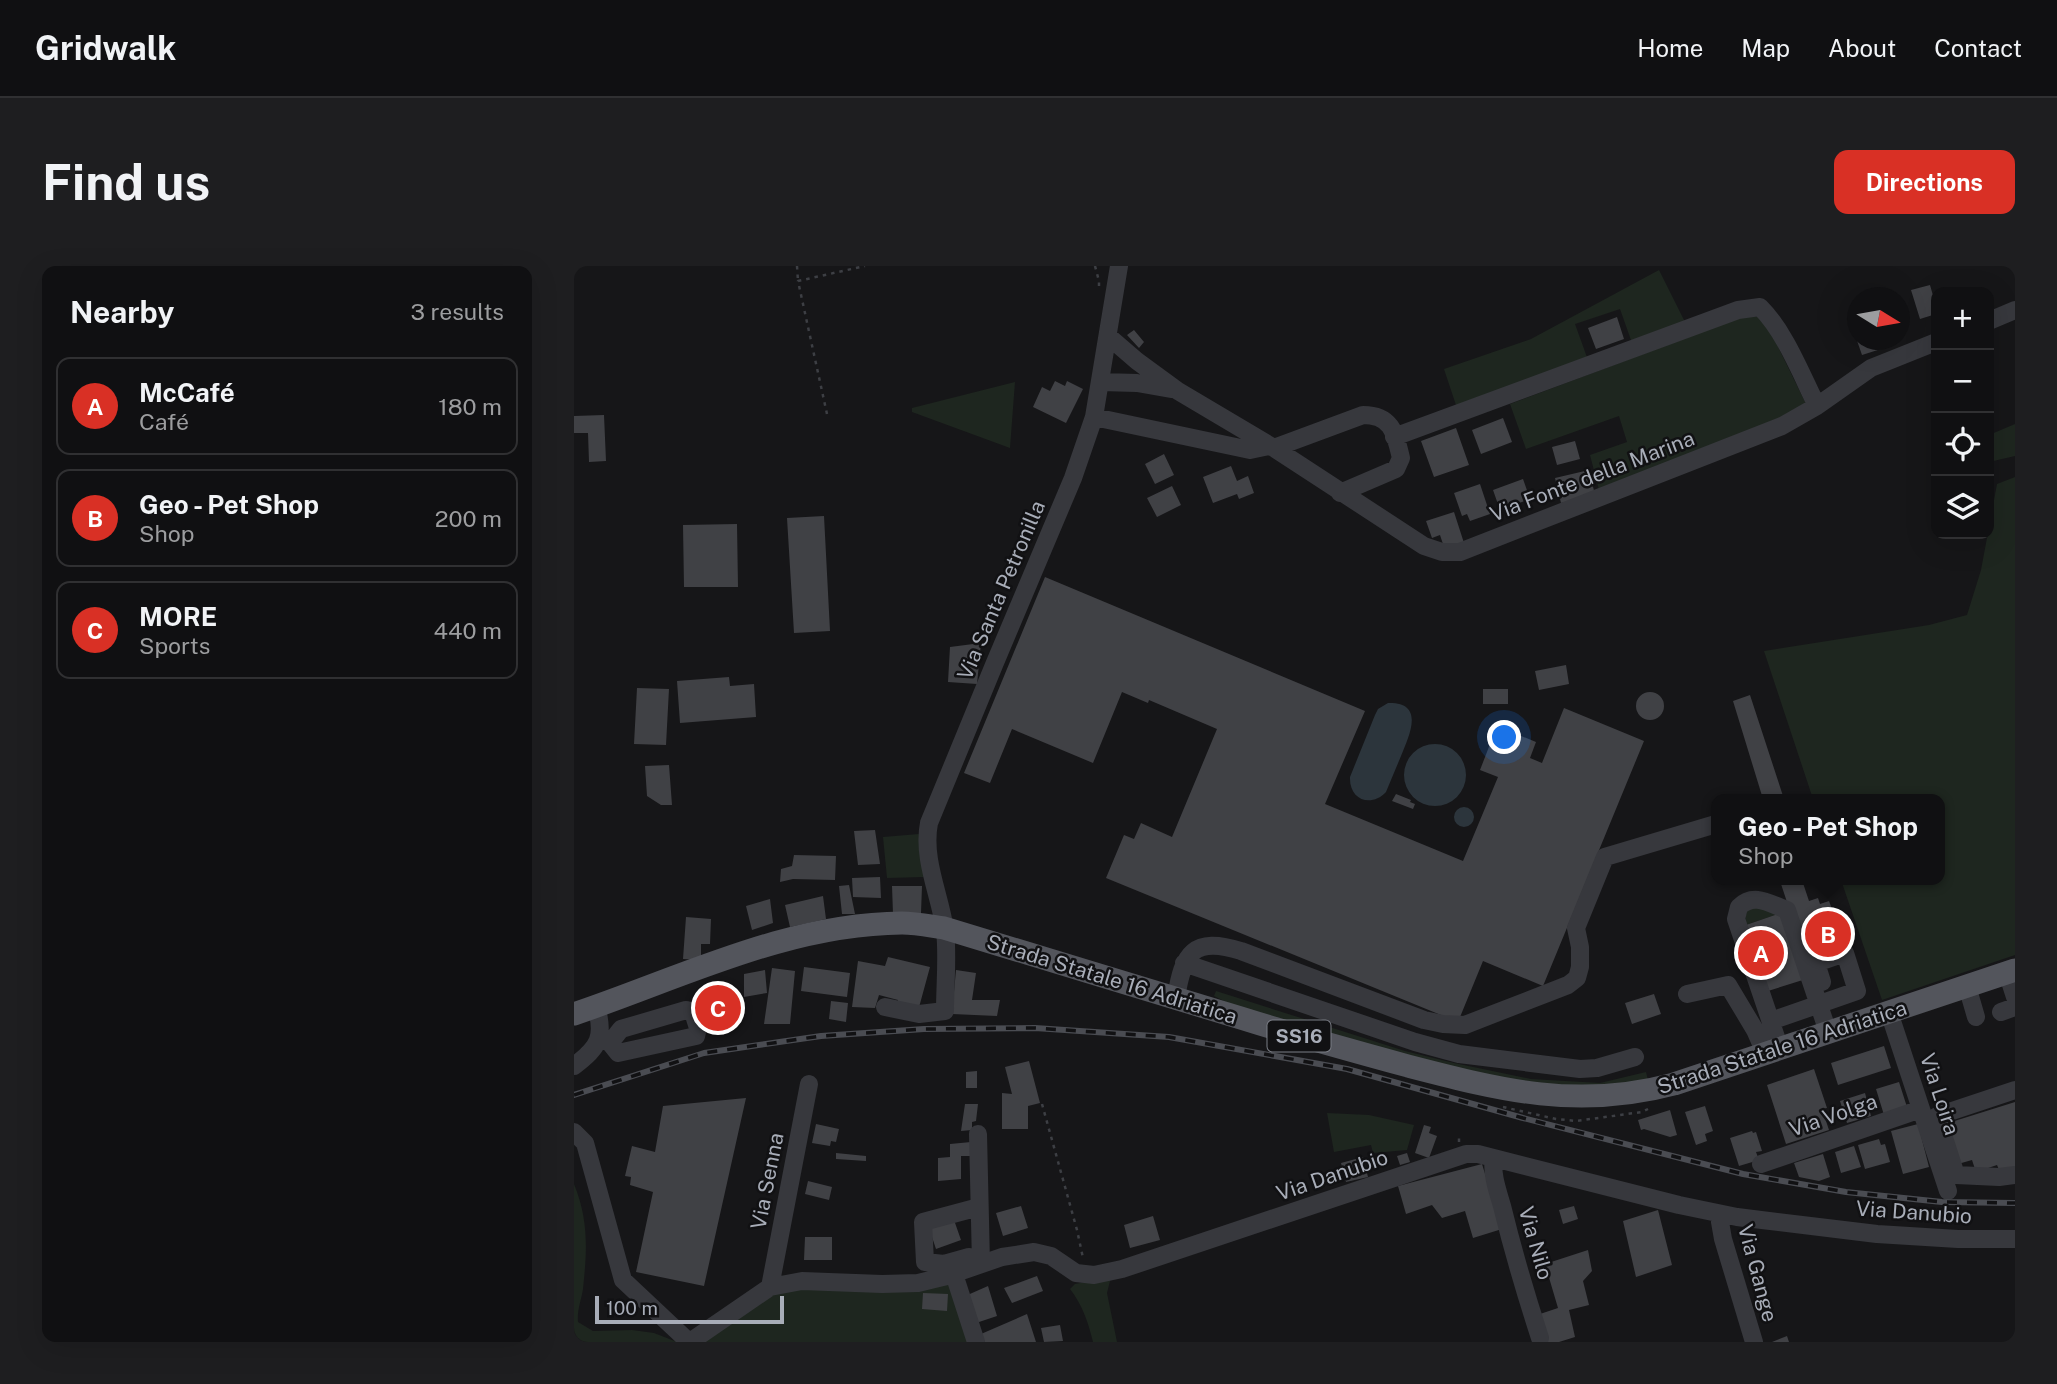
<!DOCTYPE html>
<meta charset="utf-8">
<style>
body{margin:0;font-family:"Public Sans",sans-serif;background:#1e1e20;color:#f1f3f6}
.controls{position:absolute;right:21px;top:21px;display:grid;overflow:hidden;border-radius:14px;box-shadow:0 7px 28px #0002}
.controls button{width:63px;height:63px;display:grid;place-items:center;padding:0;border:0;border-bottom:2px solid #303032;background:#101012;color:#f1f3f6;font:35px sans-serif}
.compass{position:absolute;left:1273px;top:21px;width:63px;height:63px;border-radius:50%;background:#101012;box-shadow:0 7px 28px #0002;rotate:101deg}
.scale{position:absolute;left:21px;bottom:18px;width:189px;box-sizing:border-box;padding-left:7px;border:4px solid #a8adb8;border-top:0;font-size:19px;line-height:24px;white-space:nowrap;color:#a8adb8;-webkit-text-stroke:5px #111113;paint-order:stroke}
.you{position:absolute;left:931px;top:472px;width:24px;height:24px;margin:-18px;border:5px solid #fff;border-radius:50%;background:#1a73e8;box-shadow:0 0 0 10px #1a73e833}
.badge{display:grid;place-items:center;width:46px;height:46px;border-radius:50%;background:#d93025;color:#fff;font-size:23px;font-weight:700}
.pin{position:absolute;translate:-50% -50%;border:4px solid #fff;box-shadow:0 2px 7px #0006}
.popup{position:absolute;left:1137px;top:528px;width:234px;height:91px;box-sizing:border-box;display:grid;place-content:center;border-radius:14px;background:#101012;filter:drop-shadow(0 2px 5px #0005);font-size:23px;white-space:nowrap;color:#9c9d9f}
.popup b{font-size:26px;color:#f1f3f6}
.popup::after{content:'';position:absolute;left:50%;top:100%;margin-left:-14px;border:14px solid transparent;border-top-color:#101012}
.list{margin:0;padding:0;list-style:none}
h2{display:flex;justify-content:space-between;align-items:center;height:91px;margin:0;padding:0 28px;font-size:30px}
h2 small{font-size:23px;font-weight:400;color:#9c9d9f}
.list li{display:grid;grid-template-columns:46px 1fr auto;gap:21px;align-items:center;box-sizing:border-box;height:98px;margin:0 14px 14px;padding:0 14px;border:2px solid #303032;border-radius:14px}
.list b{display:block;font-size:26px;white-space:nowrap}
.list p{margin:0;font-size:23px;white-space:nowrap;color:#9c9d9f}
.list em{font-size:23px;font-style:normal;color:#9c9d9f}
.icon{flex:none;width:38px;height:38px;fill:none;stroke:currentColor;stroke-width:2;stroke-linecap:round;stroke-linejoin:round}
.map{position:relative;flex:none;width:1441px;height:1076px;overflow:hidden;border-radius:14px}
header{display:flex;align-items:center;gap:42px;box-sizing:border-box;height:98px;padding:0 35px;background:#101012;border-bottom:2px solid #303032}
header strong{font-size:33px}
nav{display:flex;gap:38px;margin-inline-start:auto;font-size:24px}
.intro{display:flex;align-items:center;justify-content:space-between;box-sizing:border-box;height:168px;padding:0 42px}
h1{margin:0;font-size:49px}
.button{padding:18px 32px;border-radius:14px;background:#d93025;color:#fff;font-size:24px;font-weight:700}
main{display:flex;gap:42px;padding:0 42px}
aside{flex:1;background:#101012;border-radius:14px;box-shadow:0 7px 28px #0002}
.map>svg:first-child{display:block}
</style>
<header>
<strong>Gridwalk</strong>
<nav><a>Home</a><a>Map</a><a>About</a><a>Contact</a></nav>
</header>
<div class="intro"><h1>Find us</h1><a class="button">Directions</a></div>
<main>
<aside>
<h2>Nearby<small>3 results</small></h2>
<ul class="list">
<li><span class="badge">A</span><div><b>McCafé</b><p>Café</p></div><em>180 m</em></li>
<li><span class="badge">B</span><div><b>Geo - Pet Shop</b><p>Shop</p></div><em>200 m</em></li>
<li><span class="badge">C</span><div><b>MORE</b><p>Sports</p></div><em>440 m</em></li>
</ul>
</aside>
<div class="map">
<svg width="1441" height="1076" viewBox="0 0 1441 1076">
<rect width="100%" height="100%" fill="#161618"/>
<path fill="#1e261f" d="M 1085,4 L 1111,56 L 1058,77 L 1046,43 L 1001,58 L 1014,94 L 882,139 L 870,103 L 957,73 Z
M 1173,49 L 1190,52 L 1234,142 L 1026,228 L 1016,189 L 1053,176 L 1045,150 L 952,183 L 936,138 Z
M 441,116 L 436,182 L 338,146 L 338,142 Z
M 1441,158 L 1441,190 L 1415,196 L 1415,169 Z
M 1441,211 L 1441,689 L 1308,734 L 1267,614 L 1366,614 L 1366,533 L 1239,533 L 1190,385 L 1355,359 L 1393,349 L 1407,304 L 1423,218 Z
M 345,568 L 350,611 L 313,612 L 309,571 Z
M 1181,641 L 1210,646 L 1172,659 L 1171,653 L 1173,645 Z
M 642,725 L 831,785 L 880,797 L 957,813 L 1026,817 L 1072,806 L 1075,818 L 935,820 L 662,741 L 640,730 Z
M 753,847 L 795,849 L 840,859 L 833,884 L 799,887 L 797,879 L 760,886 Z
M 0,918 C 15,955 13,985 9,1023 C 7,1035 3,1044 4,1056 L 19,1065 L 58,1064 L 80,1067 L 103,1076 L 0,1076 Z
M 208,1010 L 377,1012 L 400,1076 L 125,1076 Z
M 537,1011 L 533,1027 L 543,1076 L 519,1076 C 514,1056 509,1040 496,1023 L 501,1018 Z"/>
<path fill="#2c353c" d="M 814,437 C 852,436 835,470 827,490 C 822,502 817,514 812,526 C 797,542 775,534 776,511 L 801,449 L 804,443 Z
M830 509a31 31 0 1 1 62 0a31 31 0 1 1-62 0Z
M880 551a10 10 0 1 1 20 0a10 10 0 1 1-20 0Z"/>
<path fill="#404145" d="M 1356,19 L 1362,40 L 1362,48 L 1346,53 L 1337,24 Z
M 1043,51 L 1050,73 L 1022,83 L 1014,62 Z
M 1283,61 L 1283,74 L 1303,74 L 1307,83 L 1288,89 L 1279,63 Z
M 560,64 L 570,76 L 565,82 L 553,69 Z
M 481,115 L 491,120 L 493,115 L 509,123 L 492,157 L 459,141 L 468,121 L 476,125 Z
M 30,149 L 32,195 L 15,196 L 14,167 L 0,167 L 0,150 Z
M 929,152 L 938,176 L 907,188 L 898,164 Z
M 882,162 L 895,199 L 860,211 L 847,175 Z
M 1001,175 L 1006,193 L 983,199 L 978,181 Z
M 590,188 L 600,209 L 581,218 L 571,198 Z
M 657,200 L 663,215 L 674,210 L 680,227 L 665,233 L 663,228 L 639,237 L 629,211 Z
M 1015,204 L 1021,229 L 987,237 L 981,212 Z
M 949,213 L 956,233 L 926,244 L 919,224 Z
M 906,218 L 916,248 L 896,255 L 893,248 L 888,250 L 880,227 Z
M 598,220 L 607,239 L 583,251 L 573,232 Z
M 880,246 L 890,277 L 871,284 L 866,269 L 858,272 L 852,255 Z
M 250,250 L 256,365 L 220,367 L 213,252 Z
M 163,258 L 164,321 L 110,321 L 109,259 Z
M 471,311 L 791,445 L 751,538 L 889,595 L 924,511 L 906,504 L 923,460 L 962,476 L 956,492 L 968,497 L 990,442 L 1070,475 L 969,720 L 909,695 L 884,756 L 532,612 L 550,569 L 560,573 L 567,557 L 598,571 L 643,463 L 575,434 L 574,437 L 548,426 L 519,497 L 438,463 L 416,517 L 390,507 Z
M 407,377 L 403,418 L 374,416 L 376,381 Z
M 992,399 L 995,418 L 965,424 L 961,405 Z
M 155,411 L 156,420 L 180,418 L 182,451 L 106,457 L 103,415 Z
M 63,422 L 95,423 L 92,479 L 60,478 Z
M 909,423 L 934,423 L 934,438 L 909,438 Z
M1062 440a14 14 0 1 1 28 0a14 14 0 1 1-28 0Z
M 1176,429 L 1210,533 L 1189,533 L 1159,435 Z
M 95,499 L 98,539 L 87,539 L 73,530 L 71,500 Z
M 822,528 L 837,534 L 836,536 L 841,538 L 839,543 L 818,535 Z
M 301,564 L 306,598 L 284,599 L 280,565 Z
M 220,589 L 262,590 L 261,614 L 219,613 L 206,616 L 207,603 L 218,600 Z
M 306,611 L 307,632 L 279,631 L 278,612 Z
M 1220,614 L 1228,614 L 1235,635 L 1244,632 L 1246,638 L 1255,635 L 1267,667 L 1222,683 L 1232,713 L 1194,725 L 1172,659 L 1210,646 L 1218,651 L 1207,618 Z
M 275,619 L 281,648 L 268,648 L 265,620 Z
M 318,620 L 348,620 L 347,647 L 319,648 Z
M 249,630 L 252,653 L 216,661 L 211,639 Z
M 196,633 L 199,657 L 178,664 L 172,640 Z
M 112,651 L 137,653 L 136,678 L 127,678 L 127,694 L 109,693 Z
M 314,691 L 356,701 L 344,745 L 322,741 L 324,734 L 305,729 L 301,742 L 278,741 L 284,695 L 311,700 Z
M 230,701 L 276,707 L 273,731 L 227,725 Z
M 198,702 L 221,705 L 216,758 L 190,758 Z
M 191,704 L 193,727 L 170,731 L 170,708 Z
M 382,704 L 402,707 L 398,734 L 426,734 L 423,750 L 378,748 Z
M 153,718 L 155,754 L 151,755 L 152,763 L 144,767 L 142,758 L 140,758 L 129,729 Z
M 1080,728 L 1087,748 L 1058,758 L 1051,737 Z
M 257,735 L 274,737 L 272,756 L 255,753 Z
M 1310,780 L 1317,802 L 1264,819 L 1257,797 Z
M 455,795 L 466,837 L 454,840 L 454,863 L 428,863 L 428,827 L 438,828 L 431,801 Z
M 1240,803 L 1253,842 L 1248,843 L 1255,864 L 1212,878 L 1193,819 Z
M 403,805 L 403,822 L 392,822 L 392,806 Z
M 1325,816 L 1333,841 L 1310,849 L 1302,823 Z
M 1291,827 L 1297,850 L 1273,857 L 1266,835 Z
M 172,832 L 130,1020 L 62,1006 L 79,926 L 56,919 L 57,911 L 51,910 L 58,880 L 81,886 L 89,840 Z
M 1441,836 L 1441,901 L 1426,906 L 1423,899 L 1402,906 L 1398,894 L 1384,898 L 1371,858 Z
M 391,838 L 404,838 L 402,855 L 398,856 L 398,864 L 387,865 Z
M 1131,840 L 1139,865 L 1131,868 L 1133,875 L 1122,879 L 1111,846 Z
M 1096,844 L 1103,869 L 1096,871 L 1070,863 L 1067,864 L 1064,854 Z
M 242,858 L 265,863 L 262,876 L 257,875 L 256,880 L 238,877 Z
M 1344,858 L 1355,901 L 1329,908 L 1317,865 Z
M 850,859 L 857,861 L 855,867 L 863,870 L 855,892 L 841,887 Z
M 1178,865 L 1179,867 L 1182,866 L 1188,885 L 1182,886 L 1185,894 L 1165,900 L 1156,872 Z
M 1305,873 L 1307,879 L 1311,878 L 1316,896 L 1291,903 L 1284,879 Z
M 397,876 L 396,890 L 387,890 L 387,913 L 364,915 L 364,892 L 376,891 L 376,878 Z
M 1280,880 L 1287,901 L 1267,907 L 1261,886 Z
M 262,887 L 292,890 L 292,895 L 262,893 Z
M 833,887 L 836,896 L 826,899 L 823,890 Z
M 1249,888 L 1256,911 L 1245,915 L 1225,911 L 1220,897 Z
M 789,891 L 794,911 L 772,916 L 767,897 Z
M 908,898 L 928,963 L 899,972 L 891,945 L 868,952 L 858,939 L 832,948 L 824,920 Z
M 234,915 L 258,921 L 255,934 L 231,928 Z
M 447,940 L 454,962 L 429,970 L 422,947 Z
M 1000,940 L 1004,953 L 989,958 L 985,944 Z
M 1084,944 L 1098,999 L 1062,1011 L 1049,955 Z
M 579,950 L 586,974 L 556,982 L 550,959 Z
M 380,954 L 387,974 L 362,983 L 355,962 Z
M 231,971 L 258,971 L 258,994 L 230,994 Z
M 1014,984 L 1018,1005 L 1009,1015 L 1015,1039 L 995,1044 L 1001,1071 L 985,1076 L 974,1076 L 966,1048 L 984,1042 L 971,998 Z
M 463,1010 L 469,1025 L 438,1037 L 430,1022 Z
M 414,1020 L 423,1050 L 399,1058 L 389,1031 Z
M 349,1027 L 374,1028 L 373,1045 L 348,1043 Z
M 453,1048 L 462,1076 L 411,1076 L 407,1068 Z
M 486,1059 L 489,1075 L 470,1076 L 467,1062 Z
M 1213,1070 L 1215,1076 L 1198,1076 Z"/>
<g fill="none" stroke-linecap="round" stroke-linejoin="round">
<path stroke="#3d3f44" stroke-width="2.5" stroke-dasharray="3.5 5" stroke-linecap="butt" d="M 223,0 L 224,15
M 521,0 L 525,15 L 525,22
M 253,148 L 224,15 L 291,0
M 468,838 L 503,964 L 509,992
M 929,841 L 982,853 L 1002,855 L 1068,846 L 1074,843
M 885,876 L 885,869"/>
<path stroke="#37383d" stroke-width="18" d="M 1415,55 L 1441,44
M 534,70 L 563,95 L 604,125 L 700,182 L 850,280 L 868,286 L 886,286 L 1208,160 L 1243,140 L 1297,102 L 1362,76
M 527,116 L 563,117 L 597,123
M 520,151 L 676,184 L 695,180
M 820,171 L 1164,44 L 1186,41 C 1211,66 1227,108 1243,140
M 700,182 L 789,149 C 818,149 821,167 827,192 L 822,203 L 766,227
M 610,697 L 841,776 L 885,788 L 1006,803 L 1023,802 L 1061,791
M 1433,706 L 1441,731
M 1393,720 L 1402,751
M 1113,728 L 1154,719 L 1181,764 L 1191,787
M 602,732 C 609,687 619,670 667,685 L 850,754 L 869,758 L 891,759 L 994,719 L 1003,712 L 1006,701 L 1006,681 L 1002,662 L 1031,591 L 1142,558
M 311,741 L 345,748 L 371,745 C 371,718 374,690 371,664 C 366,629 348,593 355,557 L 420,399 L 499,212 L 520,151 L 545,0
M 1315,746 L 1374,925
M 1427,746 L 1441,741
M 1197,755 L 1283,725 L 1271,687 L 1242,697 L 1248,716
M 26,772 L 36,777 L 44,787 L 122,770 L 124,762 L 119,746 L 112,744 L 47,763 L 36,777
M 1206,783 L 1162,653 L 1165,641 C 1180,626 1196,638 1213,644 L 1254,766
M 0,800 C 25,781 31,771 22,740
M 1441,824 L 1363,850 L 1382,909 L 1425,911 L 1441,909
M 0,866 L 11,877 L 49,1014 L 115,1076
M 404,868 L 407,998
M 920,892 C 917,907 924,926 928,940 C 939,985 952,1029 966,1072
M 1187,898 L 1347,843
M 1148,949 L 1146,956 L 1149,973 L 1180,1076
M 395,991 L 370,998 L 351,996 L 349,956 L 405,941
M 380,1008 L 402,1076
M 196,1021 L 235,818
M 116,1076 L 196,1021 L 228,1015 L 308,1018 L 344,1017 L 373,1010 L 428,991 L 460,986 L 477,990 L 502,1007 L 520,1009 L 548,1003 L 892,888 L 904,888 L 1105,939 L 1163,951 L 1303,968 L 1384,973 L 1441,973"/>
<path stroke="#53555c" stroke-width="23" d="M 0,748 C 107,712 212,658 328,657 C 342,657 356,660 370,662 C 470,692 570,723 670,753 C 724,770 779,785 834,800 C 927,824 1003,844 1100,818 L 1441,704"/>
<g stroke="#4a4c52" stroke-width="6">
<path id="rail" d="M 0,829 L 130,787 L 247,770 L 350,763 L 461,762 L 595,771 L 773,803 L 949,852 L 1169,908 L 1272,926 L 1368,936 L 1441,937"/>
</g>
<use href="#rail" stroke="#111113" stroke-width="3.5" stroke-dasharray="10" stroke-linecap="butt"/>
</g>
<g text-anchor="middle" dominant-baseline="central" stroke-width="5" stroke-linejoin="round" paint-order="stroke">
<rect fill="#111113" stroke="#7b7e86" stroke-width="2" x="693.5" y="754.5" width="63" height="31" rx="5"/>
<g font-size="19" font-weight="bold" fill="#a8adb8">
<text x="725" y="770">SS16</text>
</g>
<g font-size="21" fill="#a8adb8" stroke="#111113">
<text transform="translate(1018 210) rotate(-21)">Via Fonte della Marina</text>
<text transform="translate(427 324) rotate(-67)">Via Santa Petronilla</text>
<text transform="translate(538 713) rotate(17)">Strada Statale 16 Adriatica</text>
<text transform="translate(1208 781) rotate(-18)">Strada Statale 16 Adriatica</text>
<text transform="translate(1366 828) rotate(72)">Via Loira</text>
<text transform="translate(1259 849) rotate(-19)">Via Volga</text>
<text transform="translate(758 909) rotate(-19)">Via Danubio</text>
<text transform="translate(193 915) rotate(-79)">Via Senna</text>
<text transform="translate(1340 946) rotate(4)">Via Danubio</text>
<text transform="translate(962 977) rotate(74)">Via Nilo</text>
<text transform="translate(1184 1007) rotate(75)">Via Gange</text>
</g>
</g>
</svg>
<div class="controls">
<button>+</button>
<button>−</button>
<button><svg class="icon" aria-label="locate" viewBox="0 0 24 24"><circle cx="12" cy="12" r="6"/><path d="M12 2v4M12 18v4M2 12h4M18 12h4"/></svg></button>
<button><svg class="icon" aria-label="layers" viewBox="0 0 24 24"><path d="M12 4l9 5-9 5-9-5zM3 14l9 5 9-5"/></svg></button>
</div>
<svg class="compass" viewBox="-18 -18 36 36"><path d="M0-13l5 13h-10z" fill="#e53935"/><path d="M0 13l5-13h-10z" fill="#9c9d9f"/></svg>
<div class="scale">100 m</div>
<div class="you"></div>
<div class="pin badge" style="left:1187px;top:687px">A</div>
<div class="pin badge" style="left:1254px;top:668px">B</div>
<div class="popup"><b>Geo - Pet Shop</b>Shop</div>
<div class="pin badge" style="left:144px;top:742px">C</div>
</div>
</main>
